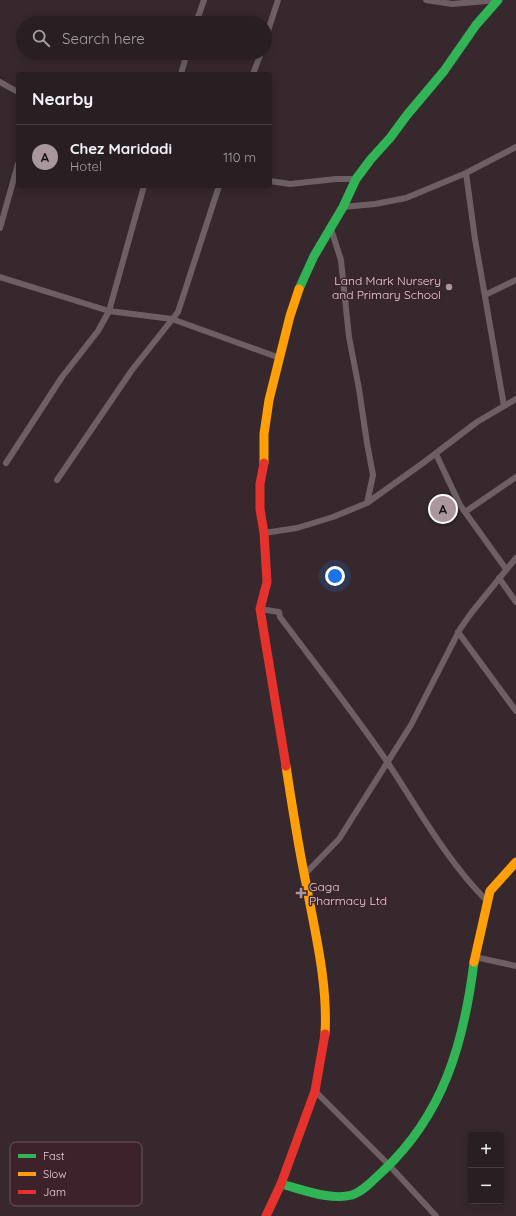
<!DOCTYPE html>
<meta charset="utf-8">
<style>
body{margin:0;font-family:Quicksand,sans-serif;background:#352b2f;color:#f1f3f6}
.controls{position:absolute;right:12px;bottom:12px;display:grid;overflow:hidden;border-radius:4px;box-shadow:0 2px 10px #0003}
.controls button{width:36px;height:36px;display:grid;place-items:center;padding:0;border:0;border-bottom:1px solid #453c40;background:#291e22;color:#f1f3f6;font:20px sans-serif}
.you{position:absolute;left:335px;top:576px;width:14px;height:14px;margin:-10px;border:3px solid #fff;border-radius:50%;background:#1a73e8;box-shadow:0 0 0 6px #1a73e833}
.badge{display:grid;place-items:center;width:26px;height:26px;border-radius:50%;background:#a9979d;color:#111;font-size:13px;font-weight:700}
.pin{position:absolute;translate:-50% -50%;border:2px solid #fff;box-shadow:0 1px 4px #0006}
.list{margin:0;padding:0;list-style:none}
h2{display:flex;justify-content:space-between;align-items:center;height:52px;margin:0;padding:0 16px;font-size:17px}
h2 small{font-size:13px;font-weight:400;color:#a5a2a5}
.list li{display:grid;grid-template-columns:26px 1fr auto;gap:12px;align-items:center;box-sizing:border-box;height:64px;padding:0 16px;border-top:1px solid #453c40}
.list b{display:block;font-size:15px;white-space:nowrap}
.list p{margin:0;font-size:13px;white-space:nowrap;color:#a5a2a5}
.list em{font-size:13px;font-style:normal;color:#a5a2a5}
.icon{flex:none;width:22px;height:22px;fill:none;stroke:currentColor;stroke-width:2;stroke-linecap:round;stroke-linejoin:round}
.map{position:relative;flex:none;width:516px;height:1216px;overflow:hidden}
.search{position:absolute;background:#291e22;box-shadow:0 2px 10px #0003;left:16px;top:16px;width:256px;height:44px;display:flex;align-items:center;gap:10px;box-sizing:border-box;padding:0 14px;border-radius:22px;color:#a5a2a5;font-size:15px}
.panel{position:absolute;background:#291e22;box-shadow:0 2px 10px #0003;left:16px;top:72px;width:256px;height:116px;border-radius:4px}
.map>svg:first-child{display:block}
</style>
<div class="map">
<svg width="516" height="1216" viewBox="0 0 516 1216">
<rect width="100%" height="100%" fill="#37282d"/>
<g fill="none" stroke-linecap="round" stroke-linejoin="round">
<path stroke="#6d5f64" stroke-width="6" d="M 426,0 L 452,4 L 498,0
M 196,23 L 204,0
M 265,40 L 278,0
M 181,74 L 187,53
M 253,74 L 261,53
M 0,82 L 18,92
M 466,173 L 475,239 L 504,406
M 270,181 L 290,184 L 336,179 L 356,179
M 343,207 L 375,204 L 406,198 L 466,173 L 516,147
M 0,228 L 18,164
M 331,229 L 341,260 L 349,337 L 359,389 L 367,443 L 373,475 L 367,503
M 0,277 L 109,311 L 172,319 L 280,358
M 485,295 L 516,280
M 436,454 L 460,505 L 506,569
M 6,463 L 62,377 L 98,331 L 109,311 L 144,186
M 57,480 L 132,370 L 178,312 L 219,186
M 465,512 L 516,477
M 264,533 L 297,528 L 333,517 L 367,503 L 423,463 L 477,422 L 516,399
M 499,578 L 516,602
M 260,609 L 279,612 L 280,617 C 316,665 354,713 388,763 C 419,810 447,861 487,901
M 458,632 L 516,711
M 304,875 L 339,839 L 411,725 L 460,629 L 472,612 L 516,558
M 475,957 L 516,966
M 315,1091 L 389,1165 L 436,1216"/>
<path stroke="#30b455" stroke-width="9" d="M 299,289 L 314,256 L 343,207 L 356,179 L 371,159 L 390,138 L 407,115 L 444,71 L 476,25 L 498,0
M 281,1184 C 301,1189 331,1201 352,1195 C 364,1191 374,1179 383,1171 C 444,1114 464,1042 474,962"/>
<path stroke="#ff9f0a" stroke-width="9" d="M 264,463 L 264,434 L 269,400 L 290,316 L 299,289
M 286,766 C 292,805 298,845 306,883 C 315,933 328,983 325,1034
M 474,962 L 490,891 L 516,862"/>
<path stroke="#e5322d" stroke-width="9" d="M 264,463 L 260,484 L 260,509 L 264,533 L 267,582 L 260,609 L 286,766
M 266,1216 L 281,1184 L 315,1091 L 325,1034"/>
</g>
<g fill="#a9979d" stroke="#3d222c" stroke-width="1.5">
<circle cx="449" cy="287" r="4"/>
<path d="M299 887h4v4h4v4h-4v4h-4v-4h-4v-4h4z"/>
</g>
<g text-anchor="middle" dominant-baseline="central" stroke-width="3" stroke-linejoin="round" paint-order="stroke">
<g font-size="12" fill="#e6d3d9" stroke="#3d222c" text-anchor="end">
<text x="441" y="280">Land Mark Nursery<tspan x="441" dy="14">and Primary School</tspan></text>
<text x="309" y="886" text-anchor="start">Gaga<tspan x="309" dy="14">Pharmacy Ltd</tspan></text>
</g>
</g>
<rect x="10" y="1142" width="132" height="64" rx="6" fill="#3d222c" stroke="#705760" stroke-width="1"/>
<rect x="18" y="1154" width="18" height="4" fill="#30b455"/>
<rect x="18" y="1172" width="18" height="4" fill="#ff9f0a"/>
<rect x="18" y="1190" width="18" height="4" fill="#e5322d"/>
<g font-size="11" fill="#e6d3d9">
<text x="43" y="1160">Fast</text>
<text x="43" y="1178">Slow</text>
<text x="43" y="1196">Jam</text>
</g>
</svg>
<div class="controls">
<button>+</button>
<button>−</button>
</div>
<div class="you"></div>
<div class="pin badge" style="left:443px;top:509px">A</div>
<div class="search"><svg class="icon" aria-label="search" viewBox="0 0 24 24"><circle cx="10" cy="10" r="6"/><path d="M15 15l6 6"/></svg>Search here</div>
<section class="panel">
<h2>Nearby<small></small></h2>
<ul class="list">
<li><span class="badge">A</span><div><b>Chez Maridadi</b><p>Hotel</p></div><em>110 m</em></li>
</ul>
</section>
</div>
